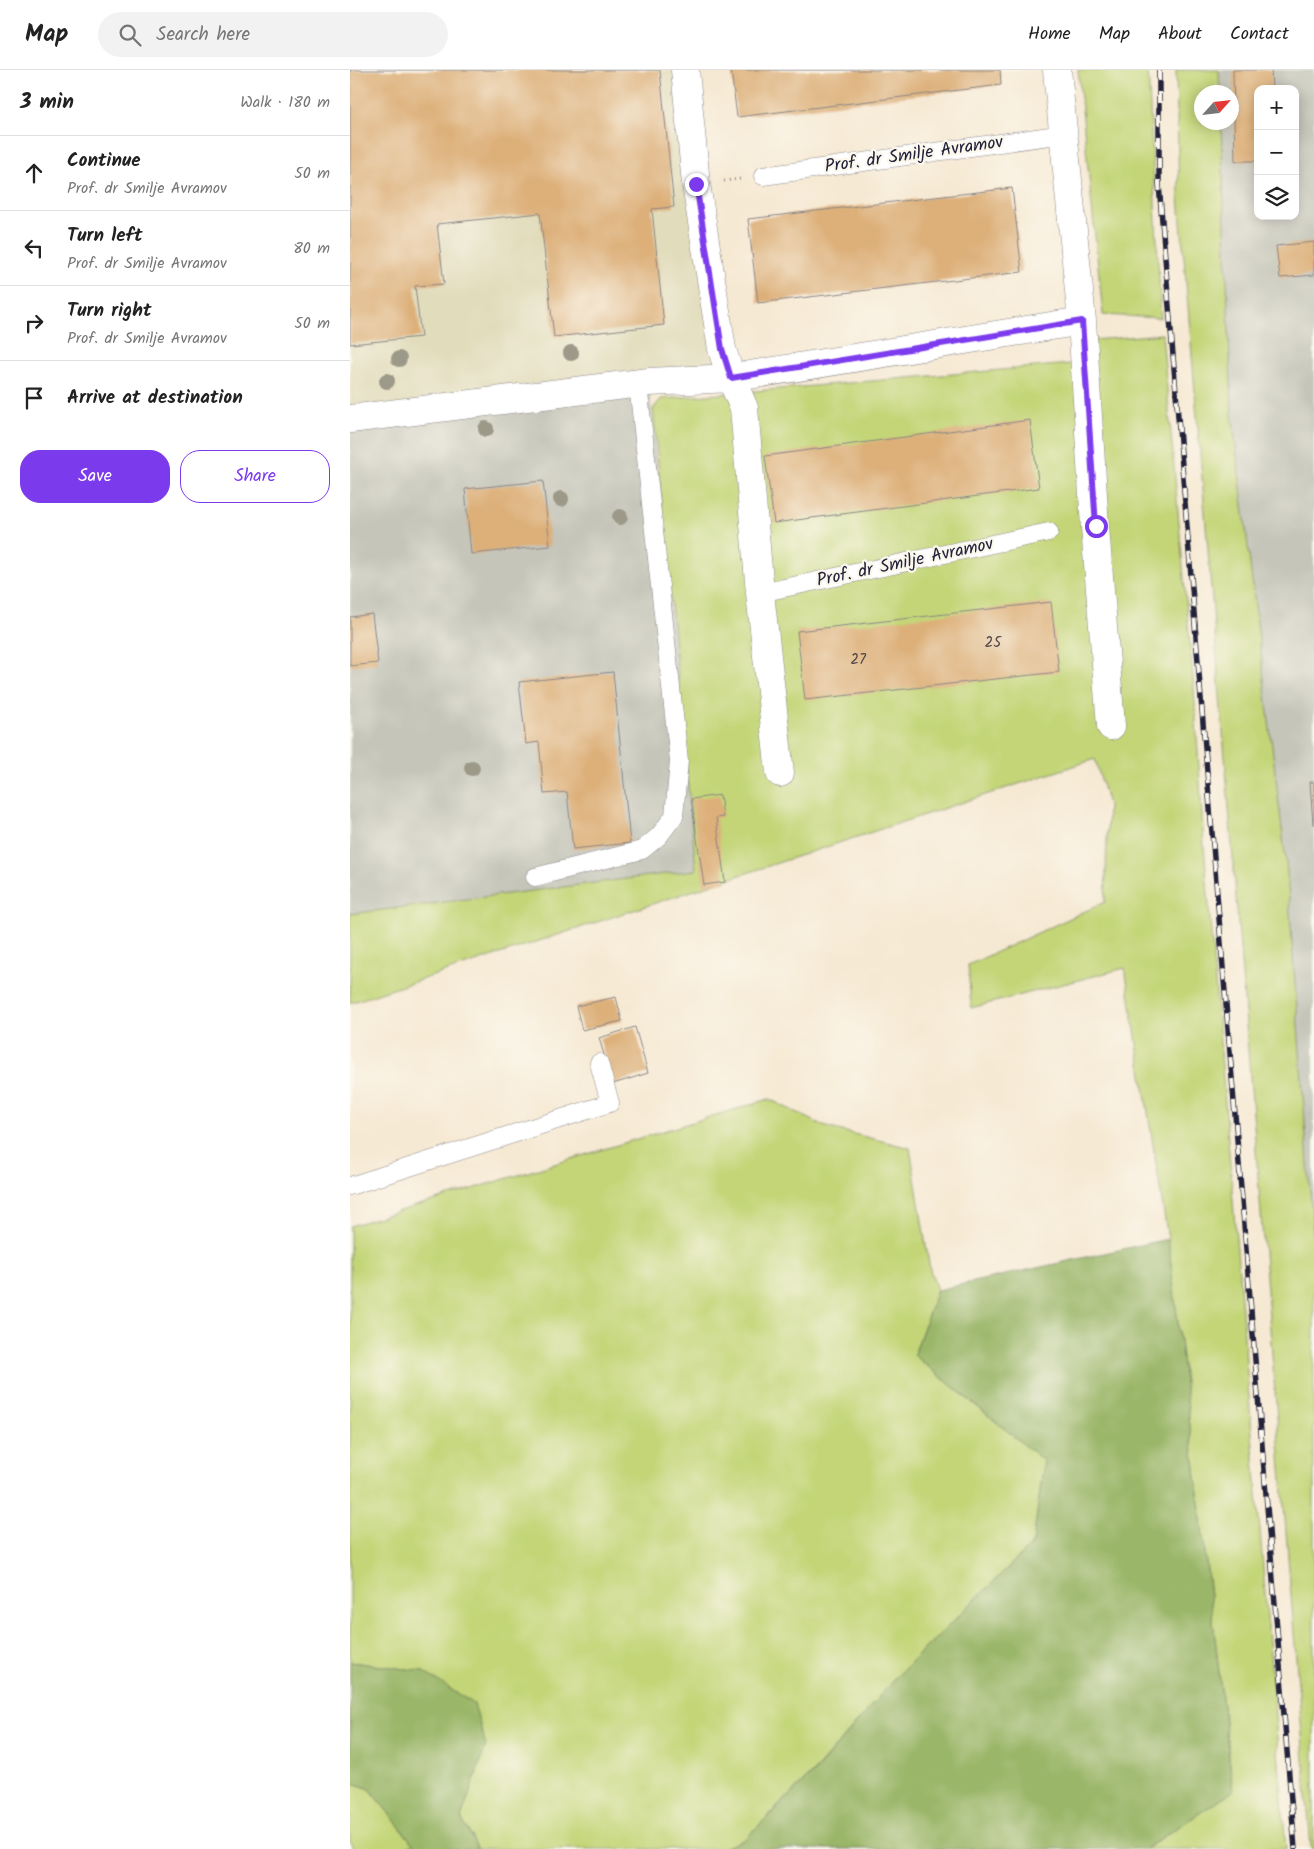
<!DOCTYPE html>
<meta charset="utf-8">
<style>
body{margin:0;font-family:Kalam,sans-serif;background:#f2f2f2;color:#222}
.controls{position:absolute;right:15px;top:15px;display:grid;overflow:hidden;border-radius:10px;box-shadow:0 2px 12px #0003}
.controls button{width:45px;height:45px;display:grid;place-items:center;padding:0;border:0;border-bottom:1px solid #e0e0e0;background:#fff;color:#222;font:25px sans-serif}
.compass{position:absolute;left:844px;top:15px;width:45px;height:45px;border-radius:50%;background:#fff;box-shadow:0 2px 12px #0003;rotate:63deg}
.stop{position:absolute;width:15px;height:15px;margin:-11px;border:4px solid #7c3aed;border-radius:50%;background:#fff}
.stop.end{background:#7c3aed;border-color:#fff;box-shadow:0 1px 5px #0008}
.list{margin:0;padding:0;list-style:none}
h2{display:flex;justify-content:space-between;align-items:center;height:65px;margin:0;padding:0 20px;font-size:21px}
h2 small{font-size:16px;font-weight:400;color:#767676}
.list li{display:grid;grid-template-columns:32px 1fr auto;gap:15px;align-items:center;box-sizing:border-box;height:75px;padding:0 20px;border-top:1px solid #e0e0e0}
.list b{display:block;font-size:19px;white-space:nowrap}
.list p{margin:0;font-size:16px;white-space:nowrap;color:#767676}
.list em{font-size:16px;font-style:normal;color:#767676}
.actions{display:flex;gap:10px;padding:15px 20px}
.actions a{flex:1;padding:11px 0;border:1px solid #7c3aed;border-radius:20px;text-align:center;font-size:18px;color:#7c3aed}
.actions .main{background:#7c3aed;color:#fff}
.icon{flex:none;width:28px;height:28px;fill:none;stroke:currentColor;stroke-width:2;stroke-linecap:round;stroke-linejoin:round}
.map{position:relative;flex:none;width:964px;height:1779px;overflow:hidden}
header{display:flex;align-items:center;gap:30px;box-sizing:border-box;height:70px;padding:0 25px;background:#fff;border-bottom:1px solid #e0e0e0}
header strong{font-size:24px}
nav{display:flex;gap:28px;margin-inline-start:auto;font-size:18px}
.search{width:350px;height:45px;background:#f2f2f2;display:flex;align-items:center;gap:12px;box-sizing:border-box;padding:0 18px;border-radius:28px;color:#767676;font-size:19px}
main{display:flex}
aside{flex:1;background:#fff}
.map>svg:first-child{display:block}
</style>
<header>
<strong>Map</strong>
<div class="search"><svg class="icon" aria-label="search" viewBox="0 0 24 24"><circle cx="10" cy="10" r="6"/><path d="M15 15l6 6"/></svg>Search here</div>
<nav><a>Home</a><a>Map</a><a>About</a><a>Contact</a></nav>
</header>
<main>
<aside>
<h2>3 min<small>Walk · 180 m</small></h2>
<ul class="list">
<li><svg class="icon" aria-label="ahead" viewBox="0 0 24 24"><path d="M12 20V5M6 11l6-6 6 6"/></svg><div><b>Continue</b><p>Prof. dr Smilje Avramov</p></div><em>50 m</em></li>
<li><svg class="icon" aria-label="left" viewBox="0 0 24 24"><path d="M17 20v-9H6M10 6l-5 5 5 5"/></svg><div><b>Turn left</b><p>Prof. dr Smilje Avramov</p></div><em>80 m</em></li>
<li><svg class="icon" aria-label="right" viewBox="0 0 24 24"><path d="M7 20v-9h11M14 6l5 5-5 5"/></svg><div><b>Turn right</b><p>Prof. dr Smilje Avramov</p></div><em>50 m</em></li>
<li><svg class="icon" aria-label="arrive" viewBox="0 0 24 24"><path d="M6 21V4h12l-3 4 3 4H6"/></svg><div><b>Arrive at destination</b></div></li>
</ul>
<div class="actions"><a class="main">Save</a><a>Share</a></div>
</aside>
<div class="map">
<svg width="964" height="1779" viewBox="0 0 964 1779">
<rect width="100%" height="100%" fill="#fbf7ec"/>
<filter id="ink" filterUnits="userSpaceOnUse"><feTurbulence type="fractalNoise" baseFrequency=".02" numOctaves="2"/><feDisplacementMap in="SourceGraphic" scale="10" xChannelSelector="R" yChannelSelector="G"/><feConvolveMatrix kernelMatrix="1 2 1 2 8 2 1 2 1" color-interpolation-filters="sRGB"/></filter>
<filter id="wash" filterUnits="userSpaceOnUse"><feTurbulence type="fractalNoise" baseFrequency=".0096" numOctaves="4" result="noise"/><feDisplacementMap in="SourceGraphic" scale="20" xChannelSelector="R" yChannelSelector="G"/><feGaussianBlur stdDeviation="1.12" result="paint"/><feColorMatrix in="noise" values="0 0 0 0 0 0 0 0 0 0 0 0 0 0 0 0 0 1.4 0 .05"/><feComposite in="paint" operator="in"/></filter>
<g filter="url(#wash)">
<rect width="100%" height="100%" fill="#f6e9d3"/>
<path fill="#e1dcbb" d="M 0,0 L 335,0 L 381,308 L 0,349 Z"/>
<path fill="#c5c5b9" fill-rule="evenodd" d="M 869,0 L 964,0 L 964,1178 L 937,801 L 882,343 L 871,53 L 882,52 L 882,22 L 870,22 ZM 908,19 L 945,19 L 945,146 L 908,146 Z
M 299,312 L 346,800 L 0,844 L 0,349 Z"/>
<path fill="#c3d577" stroke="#727c59" d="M 728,0 L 798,0 L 811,248 L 753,245 Z
M 826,0 L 869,0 L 870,22 L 852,22 L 852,52 L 871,53 L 882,343 L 937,801 L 964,1178 L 964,1779 L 961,1779 L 875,688 L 829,127 Z
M 812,264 L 844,619 L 854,776 L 936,1779 L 795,1779 L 883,1721 L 818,1169 L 775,898 L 621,938 L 618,895 L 755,832 L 758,735 L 745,689 L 0,933 L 0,844 L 346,800 L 303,339 L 311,329 L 744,292 L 743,270 Z
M 419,1029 L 476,1057 L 560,1078 L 580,1200 L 587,1220 L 564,1285 L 694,1391 L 683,1473 L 545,1608 L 469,1696 L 394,1770 L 370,1779 L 128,1779 L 111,1748 L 136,1675 L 72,1601 L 0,1592 L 0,1156 Z
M 0,1712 L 20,1719 L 63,1774 L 48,1779 L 4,1779 L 0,1772 Z"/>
<path fill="#9ab668" stroke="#5e6c52" d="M 818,1169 L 883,1721 L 795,1779 L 370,1779 L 394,1770 L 469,1697 L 545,1608 L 683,1473 L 694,1391 L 564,1285 L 587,1220 Z
M 0,1592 L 72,1601 L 124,1634 L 136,1675 L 111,1748 L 128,1779 L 71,1779 L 63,1774 L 20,1719 L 0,1712 Z"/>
<g id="blocks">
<path fill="#ddb07a" d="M 0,0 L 310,0 L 324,137 L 302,139 L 314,255 L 204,267 L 190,143 L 87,154 L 94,214 L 65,216 L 71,267 L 0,274 Z
M 381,0 L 650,0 L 651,15 L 387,47 Z
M 883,0 L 921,0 L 922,19 L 908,19 L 908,91 L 885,91 Z
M 662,118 L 672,202 L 408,233 L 398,149 Z
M 964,172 L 964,205 L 930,208 L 926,176 Z
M 680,350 L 689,418 L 424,453 L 415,386 Z
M 193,411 L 200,476 L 121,484 L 115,419 Z
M 701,532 L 709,602 L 455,630 L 447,561 Z
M 22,544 L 28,593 L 0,596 L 0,547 Z
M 263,602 L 280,773 L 223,779 L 217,722 L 194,724 L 189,672 L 176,674 L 169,612 Z
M 960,712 L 964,712 L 964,755 L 963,755 Z
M 370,725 L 373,747 L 366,748 L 375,812 L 354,815 L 341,729 Z
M 266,927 L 272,951 L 232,960 L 226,936 Z
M 285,957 L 298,1003 L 263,1014 L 249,968 Z"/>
</g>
</g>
<g filter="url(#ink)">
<use href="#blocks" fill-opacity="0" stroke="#8c8687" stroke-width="1"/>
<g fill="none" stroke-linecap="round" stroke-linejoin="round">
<g stroke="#8c8687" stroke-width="19">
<path id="service" d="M 413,106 L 714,64
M 410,523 L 699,462
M 185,807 L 292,780 L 309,766 L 324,746 L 329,691 L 288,314
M 0,1116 L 260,1033 L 249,993"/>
</g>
<g stroke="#8c8687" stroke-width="29">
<path id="minor" d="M 335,0 L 346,114 L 372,279 L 381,308 L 394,338 L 410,523 L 430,703
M 707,0 L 732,251 L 745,457 L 761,656
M 0,349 L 299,312 L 381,308 L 732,251"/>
</g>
<path stroke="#8c8687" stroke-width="3" stroke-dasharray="1 4" stroke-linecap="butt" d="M 374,111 L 390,109"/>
<use href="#service" stroke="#fff" stroke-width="18"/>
<use href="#minor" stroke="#fff" stroke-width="28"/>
<g stroke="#22223b" stroke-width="5.5">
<path id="rail" d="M 809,0 L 809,114 L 945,1779"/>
</g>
<use href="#rail" stroke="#fbf7ec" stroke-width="4" stroke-dasharray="11" stroke-linecap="butt"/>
</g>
<g fill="#9c9989">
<circle cx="221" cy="283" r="8"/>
<circle cx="49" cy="289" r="8"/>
<circle cx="37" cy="311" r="8"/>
<circle cx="136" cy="359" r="8"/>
<circle cx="211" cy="429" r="8"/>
<circle cx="270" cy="447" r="8"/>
<circle cx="122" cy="698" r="8"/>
</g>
</g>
<g fill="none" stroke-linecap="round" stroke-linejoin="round" filter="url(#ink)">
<path stroke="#7c3aed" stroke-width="6" d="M 346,114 L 372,279 L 381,308 L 732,251 L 746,456"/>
</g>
<g text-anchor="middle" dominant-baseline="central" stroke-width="4.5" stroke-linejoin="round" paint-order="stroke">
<g font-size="15" fill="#51464b">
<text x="643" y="573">25</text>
<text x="508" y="590">27</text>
</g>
<g font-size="18" fill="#22223b" stroke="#fbf7ec">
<text transform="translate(564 85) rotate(-8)">Prof. dr Smilje Avramov</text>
<text transform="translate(555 493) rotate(-12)">Prof. dr Smilje Avramov</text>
</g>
</g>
</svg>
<div class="controls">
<button>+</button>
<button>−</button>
<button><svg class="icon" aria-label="layers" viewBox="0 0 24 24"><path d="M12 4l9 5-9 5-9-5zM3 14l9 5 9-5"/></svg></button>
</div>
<svg class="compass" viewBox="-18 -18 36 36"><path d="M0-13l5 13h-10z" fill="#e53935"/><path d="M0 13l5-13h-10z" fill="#767676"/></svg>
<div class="stop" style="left:746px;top:456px"></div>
<div class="stop end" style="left:346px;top:114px"></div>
</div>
</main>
